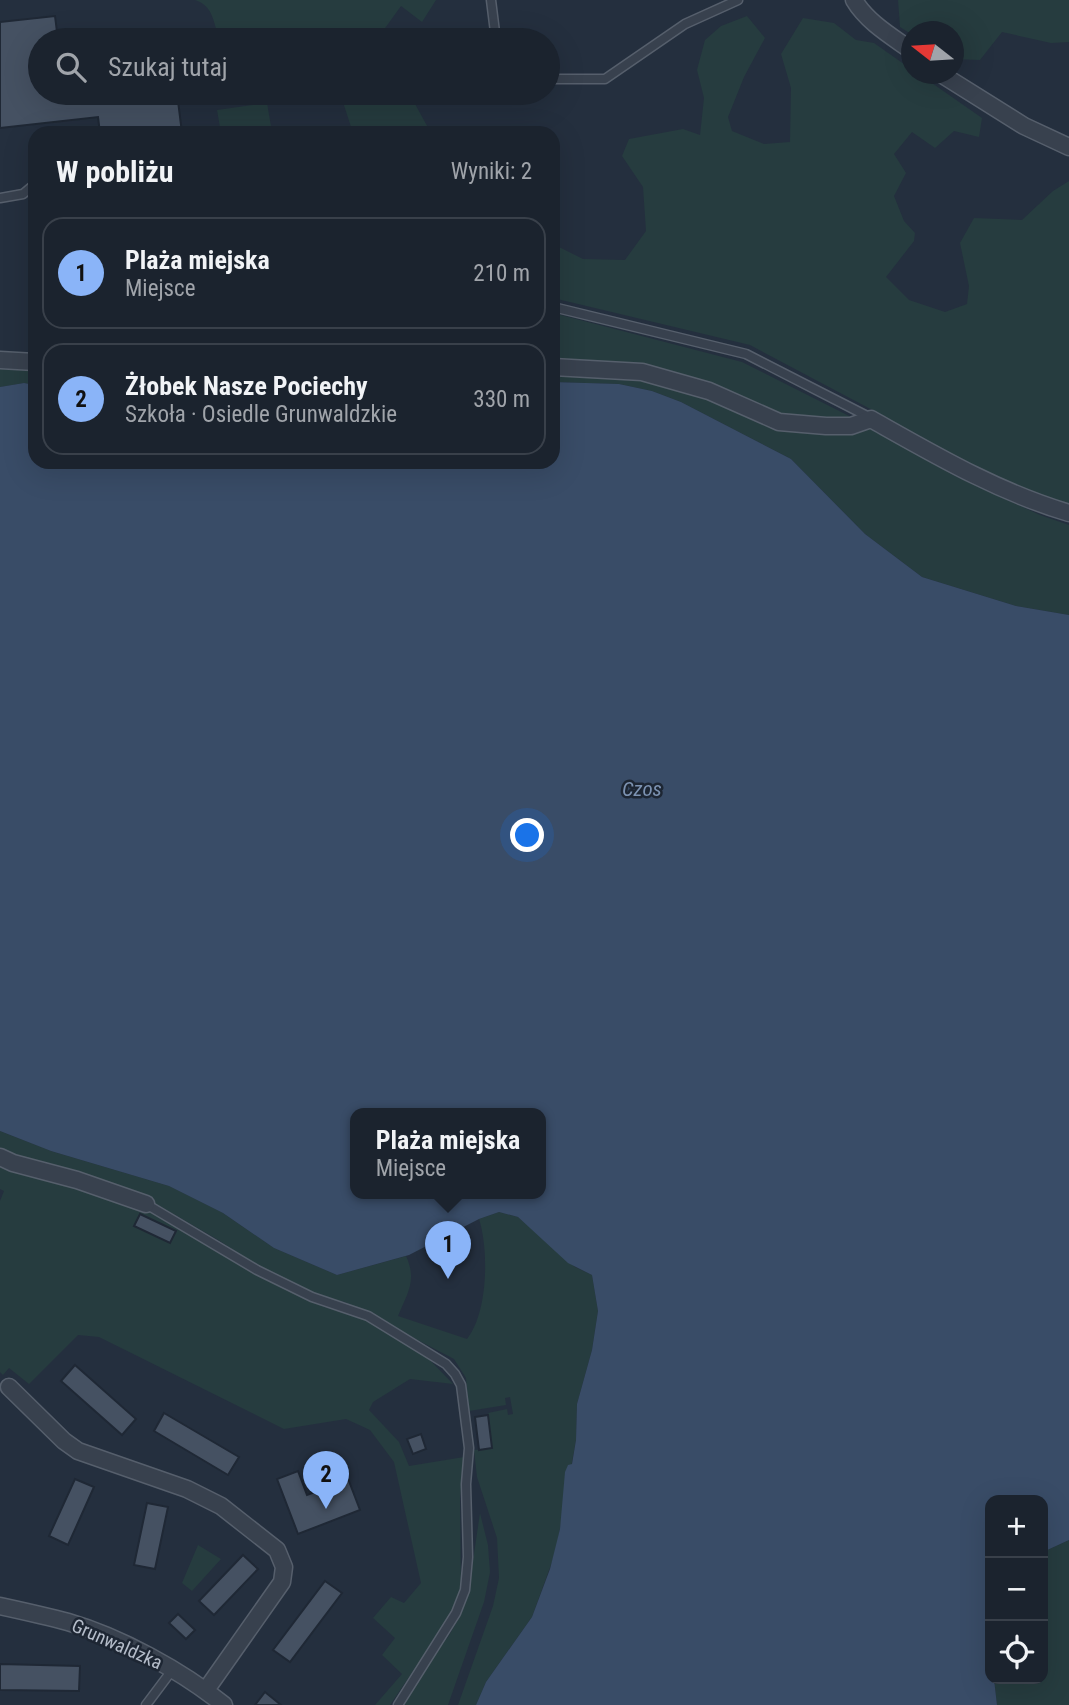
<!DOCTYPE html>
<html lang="pl">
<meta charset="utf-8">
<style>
body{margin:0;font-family:"Roboto Condensed",sans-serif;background:#282f3a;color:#f1f3f6}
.controls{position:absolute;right:21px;bottom:21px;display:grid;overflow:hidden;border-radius:14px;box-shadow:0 7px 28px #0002}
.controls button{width:63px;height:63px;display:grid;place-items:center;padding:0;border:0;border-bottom:2px solid #39404a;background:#1b232e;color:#f1f3f6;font:35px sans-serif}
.compass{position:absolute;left:901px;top:21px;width:63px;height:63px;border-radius:50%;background:#1b232e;box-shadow:0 7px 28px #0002;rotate:287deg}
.you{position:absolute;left:528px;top:836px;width:24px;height:24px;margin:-18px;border:5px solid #fff;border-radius:50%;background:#1a73e8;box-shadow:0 0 0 10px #1a73e833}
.badge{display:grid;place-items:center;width:46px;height:46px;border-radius:50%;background:#8ab4f8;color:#111;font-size:23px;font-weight:700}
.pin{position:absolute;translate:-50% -58px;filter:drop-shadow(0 2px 4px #0008)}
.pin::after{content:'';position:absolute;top:37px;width:24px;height:21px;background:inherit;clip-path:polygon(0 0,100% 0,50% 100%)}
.popup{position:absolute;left:350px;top:1108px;width:196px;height:91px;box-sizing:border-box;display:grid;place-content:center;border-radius:14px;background:#1b232e;filter:drop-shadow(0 2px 5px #0005);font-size:23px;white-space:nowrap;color:#a0a4aa}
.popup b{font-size:26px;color:#f1f3f6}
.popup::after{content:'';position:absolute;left:50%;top:100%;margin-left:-14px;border:14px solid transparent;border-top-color:#1b232e}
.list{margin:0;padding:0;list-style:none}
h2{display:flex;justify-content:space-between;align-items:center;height:91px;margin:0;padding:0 28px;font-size:30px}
h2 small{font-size:23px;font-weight:400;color:#a0a4aa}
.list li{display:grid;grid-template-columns:46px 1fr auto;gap:21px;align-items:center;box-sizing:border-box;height:112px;margin:0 14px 14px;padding:0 14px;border:2px solid #39404a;border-radius:21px}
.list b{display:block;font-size:26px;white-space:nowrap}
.list p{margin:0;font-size:23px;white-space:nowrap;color:#a0a4aa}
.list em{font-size:23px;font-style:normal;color:#a0a4aa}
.icon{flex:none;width:38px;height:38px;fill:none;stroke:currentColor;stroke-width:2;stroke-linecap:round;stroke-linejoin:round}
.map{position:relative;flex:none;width:1069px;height:1705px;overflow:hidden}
.search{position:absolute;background:#1b232e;box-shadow:0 7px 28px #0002;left:28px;top:28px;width:532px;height:77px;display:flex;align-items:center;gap:18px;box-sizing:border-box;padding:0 24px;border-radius:38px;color:#a0a4aa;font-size:26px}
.panel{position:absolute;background:#1b232e;box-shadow:0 7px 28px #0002;left:28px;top:126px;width:532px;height:343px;border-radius:21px}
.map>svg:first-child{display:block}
</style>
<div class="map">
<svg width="1069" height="1705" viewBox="0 0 1069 1705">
<rect width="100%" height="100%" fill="#242f3e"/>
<path fill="#263c3f" d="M 195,0 L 436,0 L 422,22 L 401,6 L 383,31 L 386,40 L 323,40 L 320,30 L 220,40 C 213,23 214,6 195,0 Z
M 898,0 L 1069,0 L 1069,42 L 1051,43 L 1002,32 L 980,60 L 954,59 L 954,32 L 912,32 L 911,34 L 900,27 Z
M 747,16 L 765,38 L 744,77 L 728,117 L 732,131 L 764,144 L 790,142 L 791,88 L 781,54 L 803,18 L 834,23 L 856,40 L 874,43 L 911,69 L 912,74 L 919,74 L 982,118 L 979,137 L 954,131 L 935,148 L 912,132 L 894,154 L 906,173 L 894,196 L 904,221 L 915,233 L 914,241 L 886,277 L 909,300 L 945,312 L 967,304 L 969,286 L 960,243 L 974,218 L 1022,220 L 1053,191 L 1069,181 L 1069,506 L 1045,498 L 962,461 L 878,413 L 750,345 L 553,298 L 553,244 L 583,259 L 625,260 L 646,231 L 643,187 L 622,156 L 629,139 L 683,129 L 700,135 L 704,98 L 697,70 L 705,40 L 721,26 Z
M 340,93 L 409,93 L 431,133 L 353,133 Z
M 267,103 L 271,126 L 221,133 L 217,110 Z
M 553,313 L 742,362 L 867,425 L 953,475 L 1040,515 L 1069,525 L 1069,615 L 1016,606 L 922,577 L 865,534 L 791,459 L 681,402 L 652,391 L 619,384 L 553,382 Z
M 0,366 L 35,368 L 35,385 L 24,383 L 0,387 Z
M 0,1131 L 51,1151 L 169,1186 L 223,1213 L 274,1248 L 337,1275 L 406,1256 C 417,1280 408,1292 398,1316 L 467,1339 C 488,1313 489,1250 479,1219 L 499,1212 L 518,1217 L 575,1267 L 592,1275 L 598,1311 L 592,1350 L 577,1404 L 576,1440 L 556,1551 L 532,1617 L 486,1682 L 476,1705 L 458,1705 L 493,1606 L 499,1578 L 497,1538 L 477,1477 L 474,1450 L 492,1448 L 488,1413 L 507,1409 L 508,1415 L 513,1414 L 510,1397 L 505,1398 L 506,1405 L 469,1411 L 466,1378 L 454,1359 L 345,1302 L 322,1298 L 301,1289 L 256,1265 L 220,1241 L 158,1205 L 121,1188 L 0,1152 Z
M 0,1162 L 123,1199 L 153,1213 L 298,1295 L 324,1307 L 360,1317 L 381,1328 L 426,1356 L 453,1384 L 410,1379 L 373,1402 L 369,1410 L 399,1442 L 409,1466 L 464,1457 L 460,1498 L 461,1588 L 452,1614 L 390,1705 L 375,1705 L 402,1674 L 382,1655 L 395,1638 L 373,1618 L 391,1597 L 404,1603 L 421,1583 L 394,1462 L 370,1430 L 346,1419 L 284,1429 L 99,1337 L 78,1335 L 29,1384 L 9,1368 L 3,1375 L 0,1372 L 0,1201 L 4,1191 L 0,1189 Z
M 480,1513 L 488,1545 L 490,1572 L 484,1602 L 448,1705 L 402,1705 L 439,1647 L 448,1637 L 460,1616 L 469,1588 Z
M 1069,1540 L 1069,1705 L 997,1705 L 994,1679 L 1043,1679 L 1043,1552 Z
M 198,1545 L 221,1559 L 192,1591 L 182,1583 Z"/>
<path fill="#394c67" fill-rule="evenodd" d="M 553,382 L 619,384 L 652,391 L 681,402 L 791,459 L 865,534 L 922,577 L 1016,606 L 1069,615 L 1069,1540 L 1043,1552 L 1043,1500 L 990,1500 L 990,1679 L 994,1679 L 997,1705 L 476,1705 L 486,1682 L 532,1617 L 550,1569 L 560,1529 L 565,1472 L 568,1465 L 572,1464 L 576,1440 L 577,1404 L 592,1350 L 598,1311 L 592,1275 L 568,1263 L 518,1217 L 499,1212 L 479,1219 L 409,1255 L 337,1275 L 274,1248 L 223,1213 L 169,1186 L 51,1151 L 0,1131 L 0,387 L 24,383 L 35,385 L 35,462 L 553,462 ZM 355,1113 L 541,1113 L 541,1193 L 355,1193 Z"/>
<path fill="#455162" stroke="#1f2835" stroke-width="2" d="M 55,16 L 58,40 L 40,40 L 40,93 L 177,93 L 182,133 L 100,133 L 98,117 L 0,128 L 0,22 Z
M 140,1214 L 176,1231 L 170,1243 L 134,1226 Z
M 75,1365 L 136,1419 L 122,1435 L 61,1381 Z
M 164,1413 L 239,1457 L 228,1475 L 154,1431 Z
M 488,1415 L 492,1448 L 479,1450 L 475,1417 Z
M 421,1434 L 426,1449 L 413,1454 L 407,1439 Z
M 339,1455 L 360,1510 L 298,1534 L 277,1479 L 298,1471 L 307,1495 L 329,1487 L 320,1462 Z
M 75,1479 L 94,1487 L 68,1545 L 49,1536 Z
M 147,1503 L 168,1507 L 155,1569 L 134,1565 Z
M 243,1555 L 258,1569 L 214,1615 L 199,1601 Z
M 325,1581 L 342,1593 L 290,1662 L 273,1650 Z
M 178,1614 L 195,1630 L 186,1639 L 169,1623 Z
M 0,1664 L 80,1666 L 79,1691 L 0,1690 Z
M 265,1692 L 281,1705 L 255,1705 Z"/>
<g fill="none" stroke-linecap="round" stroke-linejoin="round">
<g stroke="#565f6c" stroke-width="11">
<path id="service" d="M 491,0 L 496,40
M 548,79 L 605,79 L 685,24 L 738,0
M 0,198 L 23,194 L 35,184
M 553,307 L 746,354 L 869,417
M 146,1204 L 257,1270 L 312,1297 L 368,1316 L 446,1364 L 455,1374 L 461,1385 L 469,1448 L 466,1484 L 468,1557 L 465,1590 L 456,1613 L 398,1705
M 146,1705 L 173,1669"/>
</g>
<g stroke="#565f6c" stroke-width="19">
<path id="minor" d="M 854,0 C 867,22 891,36 912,51
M 941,74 L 1024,126 L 1069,147
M 0,360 L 35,362
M 553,367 L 642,372 L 709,391 L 779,422 L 826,426 L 851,426 L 871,419 C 935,455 998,492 1069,513
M 0,1157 L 13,1163 L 77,1180 L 146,1204
M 9,1387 L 64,1441 L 78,1451 L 187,1489 L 221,1506 L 277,1550 L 284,1567 L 282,1582 L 206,1690
M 0,1606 C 23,1611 46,1616 68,1622 C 120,1637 182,1671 224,1705"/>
</g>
<use href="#service" stroke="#38414e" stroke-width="8"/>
<use href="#minor" stroke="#38414e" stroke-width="16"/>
</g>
<g text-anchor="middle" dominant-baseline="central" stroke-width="5" stroke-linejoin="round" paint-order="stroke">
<g font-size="19" fill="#b4bcc9" stroke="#1d2633">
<text transform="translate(117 1644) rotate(24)">Grunwaldzka</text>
</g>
<g font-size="21" font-style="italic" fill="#7c92b1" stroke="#1d2633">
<text x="642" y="789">Czos</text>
</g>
</g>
</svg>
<div class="controls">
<button>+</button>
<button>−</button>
<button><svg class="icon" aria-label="locate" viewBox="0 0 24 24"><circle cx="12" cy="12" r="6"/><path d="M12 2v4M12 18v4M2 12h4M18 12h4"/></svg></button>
</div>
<svg class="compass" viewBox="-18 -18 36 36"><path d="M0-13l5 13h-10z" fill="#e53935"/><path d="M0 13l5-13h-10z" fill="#a0a4aa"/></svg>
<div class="you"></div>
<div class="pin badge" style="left:448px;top:1279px">1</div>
<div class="popup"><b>Plaża miejska</b>Miejsce</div>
<div class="pin badge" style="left:326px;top:1509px">2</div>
<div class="search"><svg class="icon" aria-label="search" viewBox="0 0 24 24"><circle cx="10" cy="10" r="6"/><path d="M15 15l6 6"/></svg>Szukaj tutaj</div>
<section class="panel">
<h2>W pobliżu<small>Wyniki: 2</small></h2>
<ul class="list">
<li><span class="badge">1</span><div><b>Plaża miejska</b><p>Miejsce</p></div><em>210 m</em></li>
<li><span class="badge">2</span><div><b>Żłobek Nasze Pociechy</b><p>Szkoła · Osiedle Grunwaldzkie</p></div><em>330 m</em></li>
</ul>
</section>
</div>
